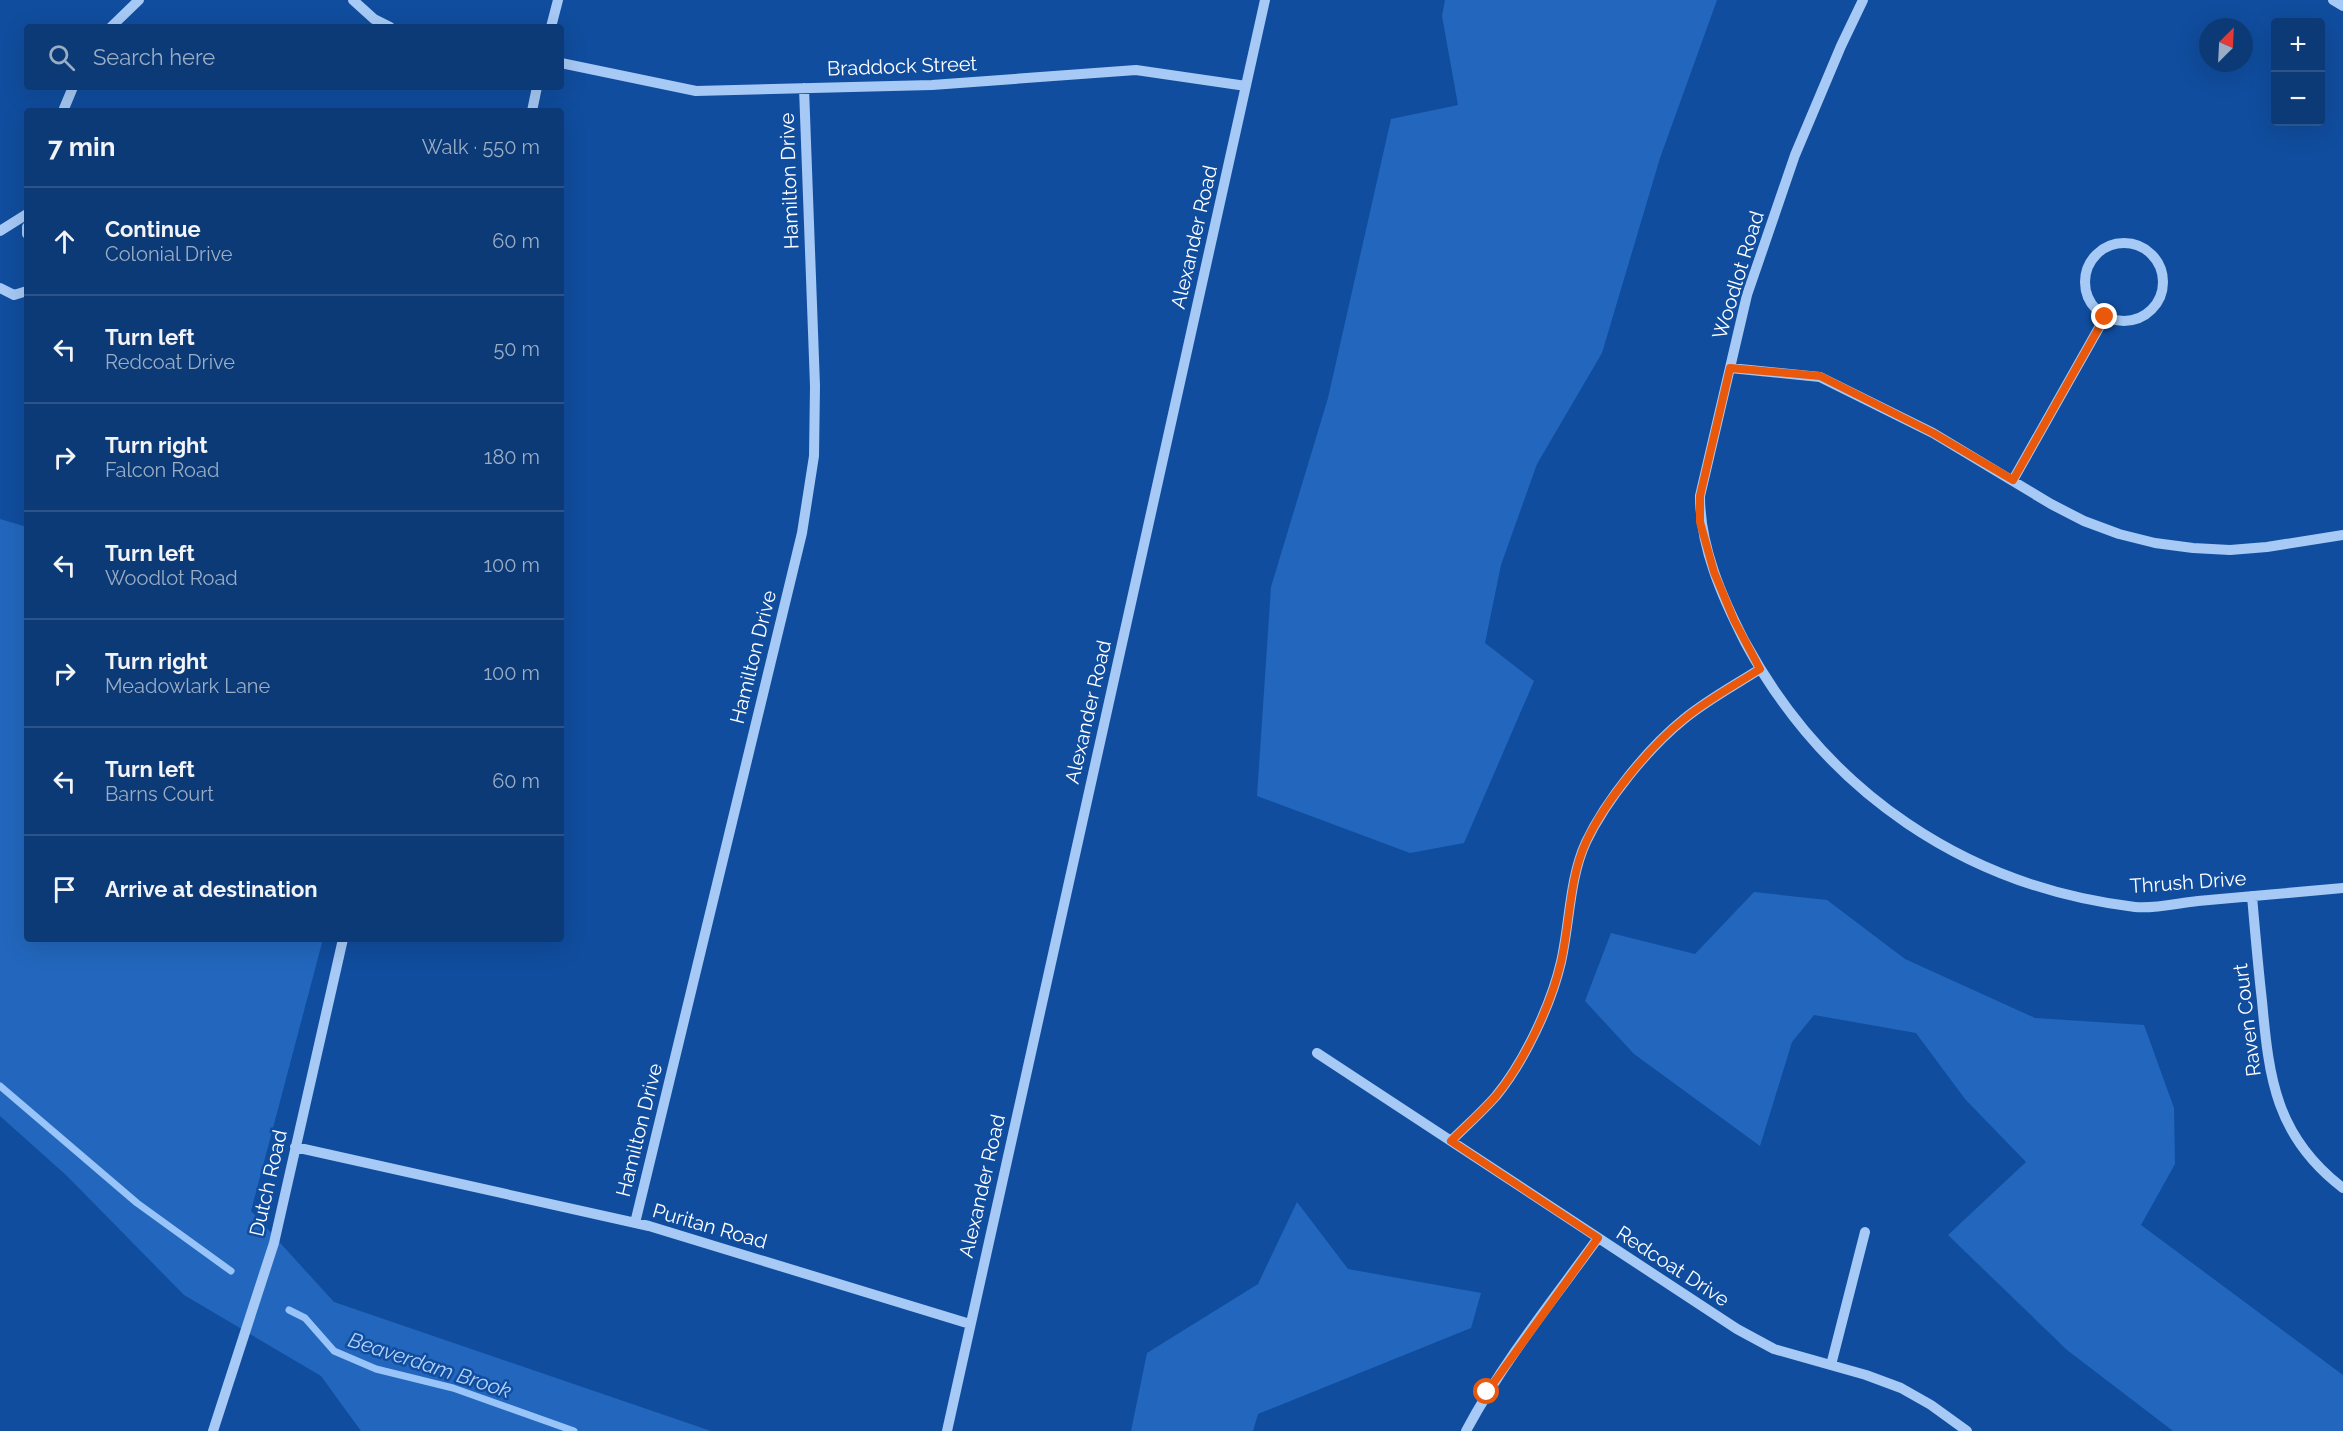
<!DOCTYPE html>
<meta charset="utf-8">
<style>
body{margin:0;font-family:Raleway,sans-serif;background:#15417b;color:#f1f3f6}
.controls{position:absolute;right:18px;top:18px;display:grid;overflow:hidden;border-radius:6px;box-shadow:0 6px 24px #0002}
.controls button{width:54px;height:54px;display:grid;place-items:center;padding:0;border:0;border-bottom:2px solid #2c5488;background:#0c3a76;color:#f1f3f6;font:30px sans-serif}
.compass{position:absolute;left:2199px;top:18px;width:54px;height:54px;border-radius:50%;background:#0c3a76;box-shadow:0 6px 24px #0002;rotate:24deg}
.stop{position:absolute;width:18px;height:18px;margin:-14px;border:4px solid #ea580c;border-radius:50%;background:#fff}
.stop.end{background:#ea580c;border-color:#fff;box-shadow:0 2px 6px #0008}
.list{margin:0;padding:0;list-style:none}
h2{display:flex;justify-content:space-between;align-items:center;height:78px;margin:0;padding:0 24px;font-size:26px}
h2 small{font-size:20px;font-weight:400;color:#9aadc5}
.list li{display:grid;grid-template-columns:39px 1fr auto;gap:18px;align-items:center;box-sizing:border-box;height:108px;padding:0 24px;border-top:2px solid #2c5488}
.list b{display:block;font-size:22px;white-space:nowrap}
.list p{margin:0;font-size:20px;white-space:nowrap;color:#9aadc5}
.list em{font-size:20px;font-style:normal;color:#9aadc5}
.icon{flex:none;width:33px;height:33px;fill:none;stroke:currentColor;stroke-width:2;stroke-linecap:round;stroke-linejoin:round}
.map{position:relative;flex:none;width:2343px;height:1431px;overflow:hidden}
.search{position:absolute;background:#0c3a76;box-shadow:0 6px 24px #0002;left:24px;top:24px;width:540px;height:66px;display:flex;align-items:center;gap:15px;box-sizing:border-box;padding:0 21px;border-radius:6px;color:#9aadc5;font-size:22px}
.panel{position:absolute;background:#0c3a76;box-shadow:0 6px 24px #0002;left:24px;top:108px;width:540px;height:834px;border-radius:6px}
.map>svg:first-child{display:block}
</style>
<div class="map">
<svg width="2343" height="1431" viewBox="0 0 2343 1431">
<rect width="100%" height="100%" fill="#104d9e"/>
<path fill="#2267bd" d="M 1445,0 L 1717,0 L 1660,158 L 1602,353 L 1537,464 L 1501,565 L 1485,643 L 1534,681 L 1464,843 L 1410,853 L 1257,796 L 1271,587 L 1328,398 L 1391,119 L 1458,105 L 1442,16 Z
M 0,519 L 27,527 L 27,939 L 323,939 L 251,1211 L 334,1302 L 711,1431 L 361,1431 L 321,1376 L 184,1295 L 67,1176 L 0,1116 Z
M 1754,892 L 1827,900 L 1905,959 L 2035,1018 L 2144,1025 L 2174,1108 L 2175,1164 L 2141,1225 L 2343,1375 L 2343,1431 L 2173,1431 L 2067,1350 L 1948,1235 L 2026,1162 L 1965,1099 L 1916,1033 L 1814,1015 L 1792,1042 L 1760,1146 L 1634,1054 L 1585,1001 L 1611,933 L 1695,954 Z
M 1297,1202 L 1348,1269 L 1481,1293 L 1471,1328 L 1258,1414 L 1253,1431 L 1131,1431 L 1147,1353 L 1258,1284 Z"/>
<g fill="none" stroke-linecap="round" stroke-linejoin="round">
<path stroke="#98c4f9" stroke-width="7" d="M 0,1086 L 137,1203 L 231,1271
M 289,1310 L 305,1318 L 334,1351 L 376,1369 L 453,1388 L 574,1431"/>
<path stroke="#a6c9f5" stroke-width="10" d="M 353,0 L 374,19 L 390,27
M 1863,0 L 1841,46 L 1795,155 L 1747,295 L 1700,496 C 1700,547 1722,597 1745,642 C 1826,792 1966,887 2135,907 C 2155,909 2178,903 2198,901 C 2246,897 2295,892 2343,888
M 2333,0 L 2343,6
M 111,27 L 139,0
M 551,27 L 558,0
M 561,63 L 696,91 L 932,85 L 1136,70 L 1246,86
M 63,111 L 73,87
M 532,111 L 537,87
M 27,227 L 27,234
M 0,231 L 27,214
M2085 282a39 39 0 1 1 78 0a39 39 0 1 1-78 0Z
M 0,288 L 14,295 L 27,291
M 1730,368 L 1820,377 L 1933,433 L 2051,504 L 2084,521 L 2119,534 L 2155,543 L 2193,548 L 2230,550 L 2267,547 L 2343,535
M 2013,480 L 2105,317
M 2252,896 C 2255,931 2258,966 2262,1001 C 2269,1079 2276,1137 2343,1188
M 1317,1053 L 1737,1329 L 1774,1349 L 1866,1375 L 1901,1388 L 1931,1405 L 1967,1431
M 1451,1141 C 1466,1126 1482,1112 1496,1096 C 1524,1062 1551,1005 1561,962 C 1570,923 1569,879 1586,842 C 1606,800 1648,748 1684,719 C 1707,700 1735,685 1760,669
M 295,1147 L 649,1226 L 970,1324
M 635,1223 L 802,533 L 814,456 L 815,386 L 804,88
M 1831,1365 L 1865,1232
M 213,1431 L 274,1243 L 343,939
M 947,1431 L 1265,0
M 1466,1431 C 1503,1362 1552,1301 1598,1238"/>
</g>
<g fill="none" stroke-linecap="round" stroke-linejoin="round">
<path stroke="#ea580c" stroke-width="8" d="M 1487,1392 L 1598,1238 L 1451,1141 C 1466,1126 1482,1112 1496,1096 C 1524,1062 1551,1005 1561,962 C 1570,923 1569,879 1586,842 C 1605,801 1649,747 1684,719 C 1707,700 1735,685 1760,669 L 1734,620 L 1714,572 L 1700,522 L 1700,496 L 1730,368 L 1820,376 L 1933,433 L 2013,480 L 2105,317"/>
</g>
<g text-anchor="middle" dominant-baseline="central" stroke-width="5" stroke-linejoin="round" paint-order="stroke">
<g font-size="20" fill="#fff" stroke="#104d9e">
<text transform="translate(902 66) rotate(-2)">Braddock Street</text>
<text transform="translate(789 181) rotate(-92)">Hamilton Drive</text>
<text transform="translate(1194 237) rotate(-77)">Alexander Road</text>
<text transform="translate(1738 275) rotate(-73)">Woodlot Road</text>
<text transform="translate(753 657) rotate(-76)">Hamilton Drive</text>
<text transform="translate(1088 712) rotate(-77)">Alexander Road</text>
<text transform="translate(2188 882) rotate(-4)">Thrush Drive</text>
<text transform="translate(2247 1020) rotate(-97)">Raven Court</text>
<text transform="translate(639 1130) rotate(-76)">Hamilton Drive</text>
<text transform="translate(268 1183) rotate(-77)">Dutch Road</text>
<text transform="translate(982 1186) rotate(-77)">Alexander Road</text>
<text transform="translate(710 1226) rotate(16)">Puritan Road</text>
<text transform="translate(1673 1266) rotate(33)">Redcoat Drive</text>
</g>
<g font-size="21" font-style="italic" fill="#b3d3fc" stroke="#104d9e">
<text transform="translate(430 1365) rotate(18)">Beaverdam Brook</text>
</g>
</g>
</svg>
<div class="controls">
<button>+</button>
<button>−</button>
</div>
<svg class="compass" viewBox="-18 -18 36 36"><path d="M0-13l5 13h-10z" fill="#e53935"/><path d="M0 13l5-13h-10z" fill="#9aadc5"/></svg>
<div class="stop" style="left:1487px;top:1392px"></div>
<div class="stop end" style="left:2105px;top:317px"></div>
<div class="search"><svg class="icon" aria-label="search" viewBox="0 0 24 24"><circle cx="10" cy="10" r="6"/><path d="M15 15l6 6"/></svg>Search here</div>
<section class="panel">
<h2>7 min<small>Walk · 550 m</small></h2>
<ul class="list">
<li><svg class="icon" aria-label="ahead" viewBox="0 0 24 24"><path d="M12 20V5M6 11l6-6 6 6"/></svg><div><b>Continue</b><p>Colonial Drive</p></div><em>60 m</em></li>
<li><svg class="icon" aria-label="left" viewBox="0 0 24 24"><path d="M17 20v-9H6M10 6l-5 5 5 5"/></svg><div><b>Turn left</b><p>Redcoat Drive</p></div><em>50 m</em></li>
<li><svg class="icon" aria-label="right" viewBox="0 0 24 24"><path d="M7 20v-9h11M14 6l5 5-5 5"/></svg><div><b>Turn right</b><p>Falcon Road</p></div><em>180 m</em></li>
<li><svg class="icon" aria-label="left" viewBox="0 0 24 24"><path d="M17 20v-9H6M10 6l-5 5 5 5"/></svg><div><b>Turn left</b><p>Woodlot Road</p></div><em>100 m</em></li>
<li><svg class="icon" aria-label="right" viewBox="0 0 24 24"><path d="M7 20v-9h11M14 6l5 5-5 5"/></svg><div><b>Turn right</b><p>Meadowlark Lane</p></div><em>100 m</em></li>
<li><svg class="icon" aria-label="left" viewBox="0 0 24 24"><path d="M17 20v-9H6M10 6l-5 5 5 5"/></svg><div><b>Turn left</b><p>Barns Court</p></div><em>60 m</em></li>
<li><svg class="icon" aria-label="arrive" viewBox="0 0 24 24"><path d="M6 21V4h12l-3 4 3 4H6"/></svg><div><b>Arrive at destination</b></div></li>
</ul>
</section>
</div>
